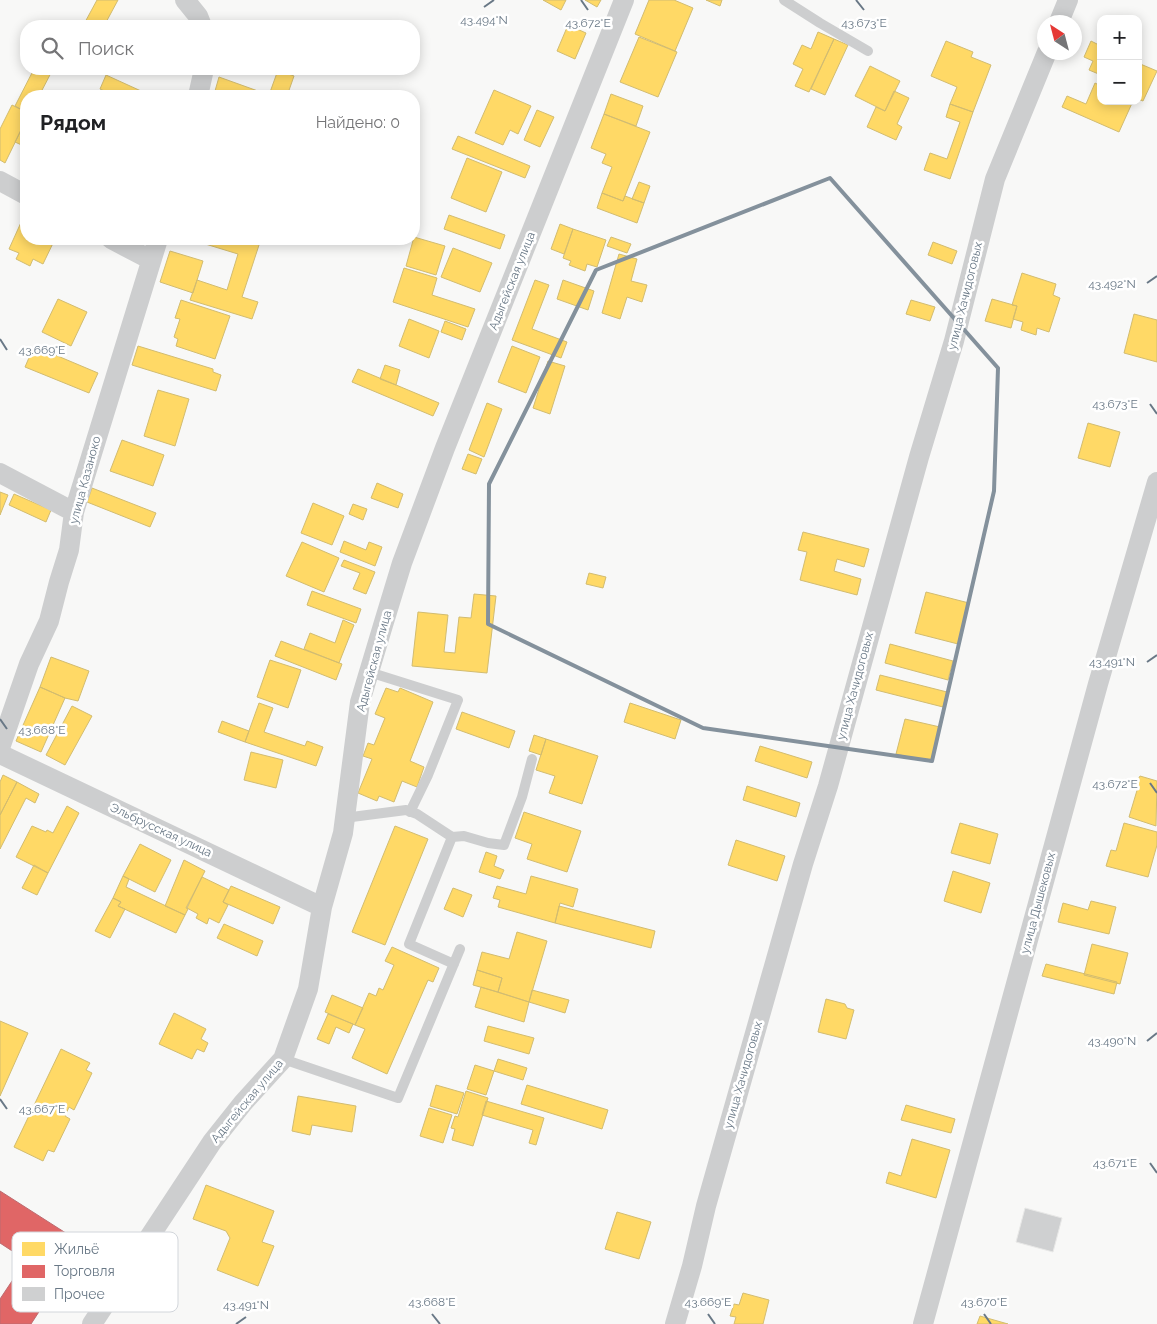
<!DOCTYPE html>
<html lang="ru">
<meta charset="utf-8">
<style>
body{margin:0;font-family:Raleway,sans-serif;background:#f6f6f6;color:#202124}
.controls{position:absolute;right:15px;top:15px;display:grid;overflow:hidden;border-radius:10px;box-shadow:0 2px 12px #0003}
.controls button{width:45px;height:45px;display:grid;place-items:center;padding:0;border:0;border-bottom:1px solid #e0e0e0;background:#fff;color:#202124;font:25px sans-serif}
.compass{position:absolute;left:1037px;top:15px;width:45px;height:45px;border-radius:50%;background:#fff;box-shadow:0 2px 12px #0003;rotate:324deg}
.list{margin:0;padding:0;list-style:none}
h2{display:flex;justify-content:space-between;align-items:center;height:65px;margin:0;padding:0 20px;font-size:21px}
h2 small{font-size:16px;font-weight:400;color:#757577}
.icon{flex:none;width:28px;height:28px;fill:none;stroke:currentColor;stroke-width:2;stroke-linecap:round;stroke-linejoin:round}
.map{position:relative;flex:none;width:1157px;height:1324px;overflow:hidden}
.search{position:absolute;background:#fff;box-shadow:0 2px 12px #0003;left:20px;top:20px;width:400px;height:55px;display:flex;align-items:center;gap:12px;box-sizing:border-box;padding:0 18px;border-radius:20px;color:#757577;font-size:19px}
.panel{position:absolute;background:#fff;box-shadow:0 2px 12px #0003;left:20px;top:90px;width:400px;height:155px;border-radius:20px}
.map>svg:first-child{display:block}
</style>
<div class="map">
<svg width="1157" height="1324" viewBox="0 0 1157 1324">
<rect width="100%" height="100%" fill="#f8f8f7"/>
<path fill="#ffd966" stroke="#d2bc70" d="M 97,0 L 118,0 L 104,26 L 87,26 L 84,24 Z
M 543,0 L 566,0 L 561,10 Z
M 585,0 L 601,0 L 597,7 Z
M 649,0 L 674,0 L 693,8 L 675,51 L 635,34 Z
M 706,0 L 722,0 L 720,6 Z
M 568,25 L 586,33 L 575,59 L 557,51 Z
M 818,32 L 834,39 L 809,92 L 795,86 L 803,69 L 793,64 L 802,45 L 811,49 Z
M 639,37 L 677,52 L 658,97 L 620,82 Z
M 834,39 L 848,45 L 825,95 L 811,89 Z
M 946,41 L 973,52 L 971,57 L 991,65 L 973,112 L 950,104 L 957,87 L 931,76 Z
M 1091,41 L 1101,46 L 1101,75 L 1089,70 L 1093,61 L 1084,57 Z
M 1138,63 L 1157,71 L 1143,101 L 1138,99 Z
M 870,66 L 900,81 L 885,111 L 855,96 Z
M 34,69 L 53,69 L 39,96 L 26,96 L 26,112 L 15,106 Z
M 278,70 L 294,76 L 287,96 L 230,96 L 215,91 L 219,77 L 269,95 Z
M 106,75 L 152,96 L 115,96 L 100,89 Z
M 1095,83 L 1101,86 L 1101,101 L 1133,101 L 1119,132 L 1062,107 L 1067,96 L 1086,104 Z
M 494,90 L 531,106 L 518,134 L 510,130 L 503,145 L 475,133 Z
M 894,91 L 909,98 L 897,124 L 902,127 L 896,140 L 867,127 L 876,107 L 885,111 Z
M 611,94 L 643,106 L 636,126 L 604,114 Z
M 950,104 L 973,112 L 950,179 L 924,170 L 930,153 L 947,159 L 960,122 L 946,117 Z
M 12,105 L 26,112 L 26,120 L 5,163 L 0,160 L 0,129 Z
M 537,110 L 554,117 L 540,147 L 524,140 Z
M 604,114 L 650,132 L 623,201 L 602,193 L 612,167 L 602,163 L 606,154 L 591,148 Z
M 26,120 L 26,147 L 15,142 Z
M 458,136 L 530,166 L 525,178 L 452,149 Z
M 467,158 L 502,172 L 486,212 L 451,198 Z
M 639,182 L 650,186 L 644,203 L 632,199 Z
M 602,193 L 623,201 L 625,196 L 644,203 L 637,223 L 597,208 Z
M 449,215 L 505,235 L 500,249 L 444,229 Z
M 23,218 L 26,219 L 26,239 L 55,239 L 43,264 L 33,259 L 30,266 L 16,259 L 19,253 L 9,249 Z
M 560,224 L 573,229 L 564,254 L 551,249 Z
M 573,229 L 606,240 L 597,267 L 587,264 L 585,271 L 569,265 L 571,261 L 563,258 Z
M 414,237 L 445,246 L 436,275 L 406,266 Z
M 611,237 L 631,244 L 627,253 L 607,246 Z
M 189,239 L 251,239 L 260,242 L 242,297 L 258,302 L 252,319 L 190,300 L 197,280 L 227,290 L 238,254 Z
M 933,242 L 957,251 L 952,264 L 928,255 Z
M 453,248 L 492,263 L 480,292 L 441,277 Z
M 170,251 L 203,261 L 193,293 L 160,282 Z
M 619,254 L 637,259 L 631,281 L 647,285 L 642,302 L 627,297 L 620,319 L 602,313 Z
M 404,268 L 437,278 L 432,295 L 475,309 L 468,327 L 393,302 Z
M 1022,273 L 1056,284 L 1053,295 L 1060,298 L 1049,332 L 1037,328 L 1036,335 L 1021,330 L 1023,322 L 1013,319 L 1017,306 L 1012,305 Z
M 535,280 L 549,285 L 532,329 L 567,342 L 561,358 L 512,340 Z
M 563,280 L 594,291 L 588,310 L 557,299 Z
M 58,299 L 87,312 L 71,346 L 42,332 Z
M 992,299 L 1017,306 L 1011,328 L 985,321 Z
M 181,300 L 230,316 L 215,359 L 176,346 L 178,339 L 174,337 L 180,319 L 175,318 Z
M 911,300 L 935,307 L 930,321 L 906,314 Z
M 1134,314 L 1157,320 L 1157,362 L 1124,353 Z
M 409,319 L 439,331 L 429,358 L 399,346 Z
M 445,321 L 466,329 L 462,340 L 441,332 Z
M 34,346 L 98,373 L 89,393 L 25,367 Z
M 138,346 L 213,369 L 213,372 L 221,375 L 216,391 L 132,365 Z
M 512,346 L 540,357 L 526,393 L 498,382 Z
M 548,361 L 565,366 L 550,414 L 533,408 Z
M 385,365 L 400,370 L 396,385 L 380,379 Z
M 358,369 L 439,403 L 433,416 L 352,382 Z
M 158,390 L 189,399 L 175,446 L 144,436 Z
M 487,403 L 502,409 L 484,457 L 469,450 Z
M 1088,423 L 1120,432 L 1110,467 L 1078,458 Z
M 122,440 L 164,455 L 153,486 L 110,471 Z
M 468,454 L 482,459 L 476,474 L 462,469 Z
M 377,483 L 403,494 L 398,508 L 371,498 Z
M 92,488 L 156,513 L 150,527 L 87,502 Z
M 0,492 L 8,495 L 0,515 Z
M 14,494 L 51,510 L 46,522 L 9,505 Z
M 313,503 L 344,516 L 332,545 L 301,533 Z
M 353,504 L 367,509 L 363,520 L 349,514 Z
M 803,532 L 869,549 L 864,567 L 837,559 L 834,571 L 861,579 L 857,595 L 800,580 L 807,552 L 798,550 Z
M 344,541 L 366,550 L 369,542 L 382,547 L 375,566 L 340,552 Z
M 302,542 L 339,558 L 324,592 L 286,576 Z
M 344,560 L 375,572 L 366,594 L 353,589 L 360,573 L 341,566 Z
M 589,573 L 606,577 L 603,588 L 586,584 Z
M 312,591 L 361,609 L 356,623 L 307,605 Z
M 926,592 L 969,603 L 958,644 L 915,633 Z
M 474,594 L 496,596 L 487,673 L 412,666 L 418,612 L 448,615 L 444,652 L 455,653 L 459,617 L 471,618 Z
M 343,620 L 354,625 L 339,663 L 304,649 L 310,633 L 335,643 Z
M 281,641 L 342,664 L 336,680 L 275,656 Z
M 890,644 L 953,661 L 948,680 L 885,663 Z
M 51,657 L 89,671 L 78,701 L 65,698 L 40,687 Z
M 270,660 L 301,670 L 288,708 L 257,697 Z
M 880,675 L 947,692 L 943,707 L 876,690 Z
M 40,687 L 65,698 L 41,752 L 16,741 Z
M 386,688 L 398,692 L 400,688 L 433,702 L 410,761 L 424,767 L 417,787 L 402,781 L 394,802 L 379,796 L 377,801 L 358,793 L 372,759 L 363,756 L 368,743 L 374,745 L 385,718 L 375,714 Z
M 259,703 L 273,708 L 264,732 L 305,746 L 307,741 L 323,747 L 316,766 L 245,742 Z
M 630,703 L 681,720 L 675,739 L 624,722 Z
M 72,706 L 92,716 L 65,765 L 46,755 Z
M 462,712 L 515,731 L 509,748 L 456,729 Z
M 905,719 L 940,727 L 931,762 L 896,754 Z
M 222,721 L 249,731 L 245,742 L 218,732 Z
M 534,735 L 546,739 L 541,755 L 529,751 Z
M 546,739 L 598,756 L 582,804 L 549,793 L 555,776 L 536,770 Z
M 760,746 L 812,762 L 807,778 L 755,761 Z
M 251,752 L 283,760 L 276,788 L 244,780 Z
M 3,775 L 17,782 L 0,815 L 0,782 Z
M 1140,776 L 1157,781 L 1156,826 L 1129,817 L 1138,787 L 1137,787 L 1137,781 Z
M 17,782 L 39,794 L 35,803 L 26,798 L 0,849 L 0,815 Z
M 747,786 L 800,803 L 796,817 L 743,800 Z
M 67,806 L 79,813 L 48,873 L 16,857 L 32,826 L 46,832 L 47,830 L 53,833 Z
M 524,812 L 581,831 L 567,872 L 527,859 L 532,844 L 515,838 Z
M 960,823 L 998,834 L 990,864 L 951,853 Z
M 1124,823 L 1157,832 L 1157,845 L 1148,877 L 1106,866 L 1111,850 L 1116,851 Z
M 395,826 L 428,839 L 385,945 L 352,932 Z
M 736,840 L 785,856 L 777,881 L 728,865 Z
M 140,844 L 171,860 L 155,892 L 123,876 Z
M 486,852 L 497,856 L 494,866 L 504,870 L 500,879 L 479,872 Z
M 184,860 L 205,871 L 186,908 L 188,909 L 185,915 L 165,906 Z
M 34,865 L 48,873 L 37,895 L 22,888 Z
M 953,871 L 990,883 L 981,913 L 944,901 Z
M 123,876 L 129,879 L 126,887 L 185,915 L 176,933 L 118,906 L 121,902 L 113,898 Z
M 531,876 L 578,889 L 573,907 L 560,903 L 555,923 L 498,907 L 500,900 L 493,898 L 497,886 L 526,894 Z
M 202,877 L 229,890 L 223,902 L 228,905 L 219,923 L 209,918 L 207,924 L 196,918 L 198,914 L 187,908 Z
M 231,886 L 280,907 L 273,924 L 223,902 Z
M 453,888 L 472,895 L 463,917 L 444,909 Z
M 113,898 L 121,902 L 118,906 L 125,909 L 110,938 L 95,931 Z
M 1091,901 L 1116,907 L 1109,934 L 1058,922 L 1063,903 L 1088,910 Z
M 559,906 L 655,931 L 651,948 L 555,923 Z
M 224,924 L 263,941 L 257,956 L 217,938 Z
M 517,932 L 547,941 L 529,1002 L 498,992 L 502,978 L 477,970 L 482,952 L 509,959 Z
M 1092,944 L 1128,953 L 1120,984 L 1084,975 Z
M 392,947 L 439,968 L 433,982 L 428,980 L 387,1074 L 352,1058 L 365,1029 L 355,1025 L 369,993 L 376,996 L 379,988 L 383,990 L 394,965 L 385,961 Z
M 1046,964 L 1117,982 L 1114,994 L 1042,976 Z
M 477,970 L 502,978 L 498,992 L 473,985 Z
M 481,987 L 529,1002 L 524,1022 L 475,1007 Z
M 532,990 L 569,1000 L 565,1013 L 529,1002 Z
M 332,995 L 363,1008 L 355,1025 L 325,1012 Z
M 826,999 L 845,1004 L 847,1008 L 854,1010 L 846,1039 L 818,1032 Z
M 174,1013 L 206,1029 L 201,1039 L 208,1043 L 204,1052 L 197,1049 L 192,1059 L 159,1044 Z
M 328,1014 L 353,1024 L 349,1033 L 336,1027 L 329,1044 L 317,1039 Z
M 0,1021 L 28,1033 L 0,1096 Z
M 488,1026 L 534,1038 L 529,1054 L 484,1041 Z
M 61,1049 L 90,1063 L 86,1070 L 92,1073 L 74,1110 L 69,1107 L 65,1116 L 70,1119 L 54,1152 L 48,1150 L 43,1161 L 14,1147 Z
M 498,1059 L 527,1068 L 523,1080 L 494,1071 Z
M 475,1065 L 494,1071 L 486,1095 L 467,1089 Z
M 436,1085 L 464,1093 L 457,1114 L 430,1106 Z
M 527,1085 L 608,1110 L 602,1129 L 521,1104 Z
M 466,1091 L 488,1098 L 473,1146 L 452,1140 L 455,1129 L 451,1128 L 455,1116 L 458,1117 Z
M 298,1096 L 356,1106 L 352,1132 L 312,1125 L 310,1135 L 292,1131 Z
M 486,1101 L 544,1118 L 536,1145 L 529,1143 L 533,1130 L 482,1115 Z
M 906,1105 L 955,1119 L 951,1133 L 901,1120 Z
M 429,1108 L 452,1115 L 443,1143 L 420,1136 Z
M 912,1139 L 950,1150 L 936,1198 L 886,1183 L 889,1172 L 901,1176 Z
M 206,1185 L 274,1211 L 262,1242 L 274,1246 L 258,1286 L 217,1270 L 230,1238 L 226,1231 L 193,1219 Z
M 617,1212 L 651,1222 L 639,1259 L 605,1249 Z
M 743,1293 L 769,1300 L 763,1324 L 734,1324 L 736,1317 L 730,1316 L 734,1304 L 739,1305 Z
M 980,1316 L 1008,1324 L 977,1324 Z"/>
<path fill="#e06666" stroke="#bc6b70" d="M 0,1191 L 83,1244 L 31,1324 L 0,1324 L 0,1299 L 26,1260 L 0,1243 Z"/>
<path fill="#cfd0d1" stroke="#e8e8e7" d="M 1025,1208 L 1062,1218 L 1053,1252 L 1016,1242 Z"/>
<g fill="none" stroke-linecap="round" stroke-linejoin="round">
<path stroke="#cdcecf" stroke-width="10" d="M 784,0 L 820,23 L 868,51
M 369,672 L 458,700 L 428,775 L 410,812
M 344,818 L 406,810 L 417,814 L 452,837 L 409,944 L 454,964
M 452,837 L 464,836 L 488,843 L 504,845 L 522,797 L 532,759
M 283,1059 L 398,1098 L 460,949"/>
<path stroke="#cdcecf" stroke-width="20" d="M 185,0 L 198,16 L 202,26
M 1059,22 L 1068,0
M 198,96 L 204,69
M 0,181 L 26,195
M 111,239 L 151,260
M 0,473 L 74,512
M 0,748 L 29,664 L 49,621 L 59,582 L 69,550 L 74,512 L 158,239
M 0,754 L 322,907
M 92,1324 L 212,1142 L 243,1103 L 283,1059 L 308,989 L 322,907 L 343,833 L 360,702 L 384,622 L 402,563 L 445,448 L 624,0
M 675,1324 L 692,1266 L 706,1206 L 803,864 L 828,786 L 919,457 L 954,341 L 995,179 L 1047,52
M 923,1324 L 1098,684 L 1157,482"/>
</g>
<path fill="none" stroke="#84919c" stroke-width="4" stroke-linejoin="round" d="M 830,178 L 998,368 L 994,491 L 932,761 L 703,728 L 488,624 L 489,484 L 596,270 Z"/>
<path fill="none" stroke="#697886" stroke-width="2" d="M 581,0 L 588,10M 856,0 L 864,10M 484,7 L 494,0M 1147,283 L 1157,276M 0,339 L 7,350M 1150,404 L 1157,414M 1147,662 L 1157,655M 0,719 L 7,729M 1150,783 L 1157,793M 1147,1041 L 1157,1033M 0,1099 L 7,1109M 1150,1163 L 1157,1173M 432,1314 L 440,1324M 708,1314 L 715,1324M 984,1314 L 991,1324M 236,1324 L 246,1317"/>
<g text-anchor="middle" dominant-baseline="central" stroke-width="5" stroke-linejoin="round" paint-order="stroke">
<g font-size="12" fill="#697886" stroke="#fff">
<text transform="translate(512 281) rotate(-68)">Адыгейская улица</text>
<text transform="translate(965 296) rotate(-76)">улица Хачидоговых</text>
<text transform="translate(85 480) rotate(-75)">улица Казаноко</text>
<text transform="translate(374 661) rotate(-75)">Адыгейская улица</text>
<text transform="translate(855 686) rotate(-75)">улица Хачидоговых</text>
<text transform="translate(161 830) rotate(25)">Эльбрусская улица</text>
<text transform="translate(1038 903) rotate(-75)">улица Дышековых</text>
<text transform="translate(743 1075) rotate(-74)">улица Хачидоговых</text>
<text transform="translate(247 1101) rotate(-50)">Адыгейская улица</text>
</g>
</g>
<rect x="12" y="1232" width="166" height="80" rx="8" fill="#fff" stroke="#d2d6db" stroke-width="1"/>
<rect x="22" y="1242" width="23" height="14" fill="#ffd966"/>
<rect x="22" y="1265" width="23" height="13" fill="#e06666"/>
<rect x="22" y="1287" width="23" height="14" fill="#cfd0d1"/>
<g font-size="14" fill="#697886">
<text x="54" y="1254">Жильё</text>
<text x="54" y="1276">Торговля</text>
<text x="54" y="1299">Прочее</text>
</g>
<g font-size="12" text-anchor="middle" fill="#697886" stroke="#fff" stroke-width="5" stroke-linejoin="round" paint-order="stroke">
<text x="484" y="24">43.494°N</text>
<text x="588" y="27">43.672°E</text>
<text x="864" y="27">43.673°E</text>
<text x="1112" y="288">43.492°N</text>
<text x="42" y="354">43.669°E</text>
<text x="1115" y="408">43.673°E</text>
<text x="1112" y="666">43.491°N</text>
<text x="42" y="734">43.668°E</text>
<text x="1115" y="788">43.672°E</text>
<text x="1112" y="1045">43.490°N</text>
<text x="42" y="1113">43.667°E</text>
<text x="1115" y="1167">43.671°E</text>
<text x="432" y="1306">43.668°E</text>
<text x="708" y="1306">43.669°E</text>
<text x="984" y="1306">43.670°E</text>
<text x="246" y="1309">43.491°N</text>
</g>
</svg>
<div class="controls">
<button>+</button>
<button>−</button>
</div>
<svg class="compass" viewBox="-18 -18 36 36"><path d="M0-13l5 13h-10z" fill="#e53935"/><path d="M0 13l5-13h-10z" fill="#757577"/></svg>
<div class="search"><svg class="icon" aria-label="search" viewBox="0 0 24 24"><circle cx="10" cy="10" r="6"/><path d="M15 15l6 6"/></svg>Поиск</div>
<section class="panel">
<h2>Рядом<small>Найдено: 0</small></h2>
<ul class="list">
</ul>
</section>
</div>
